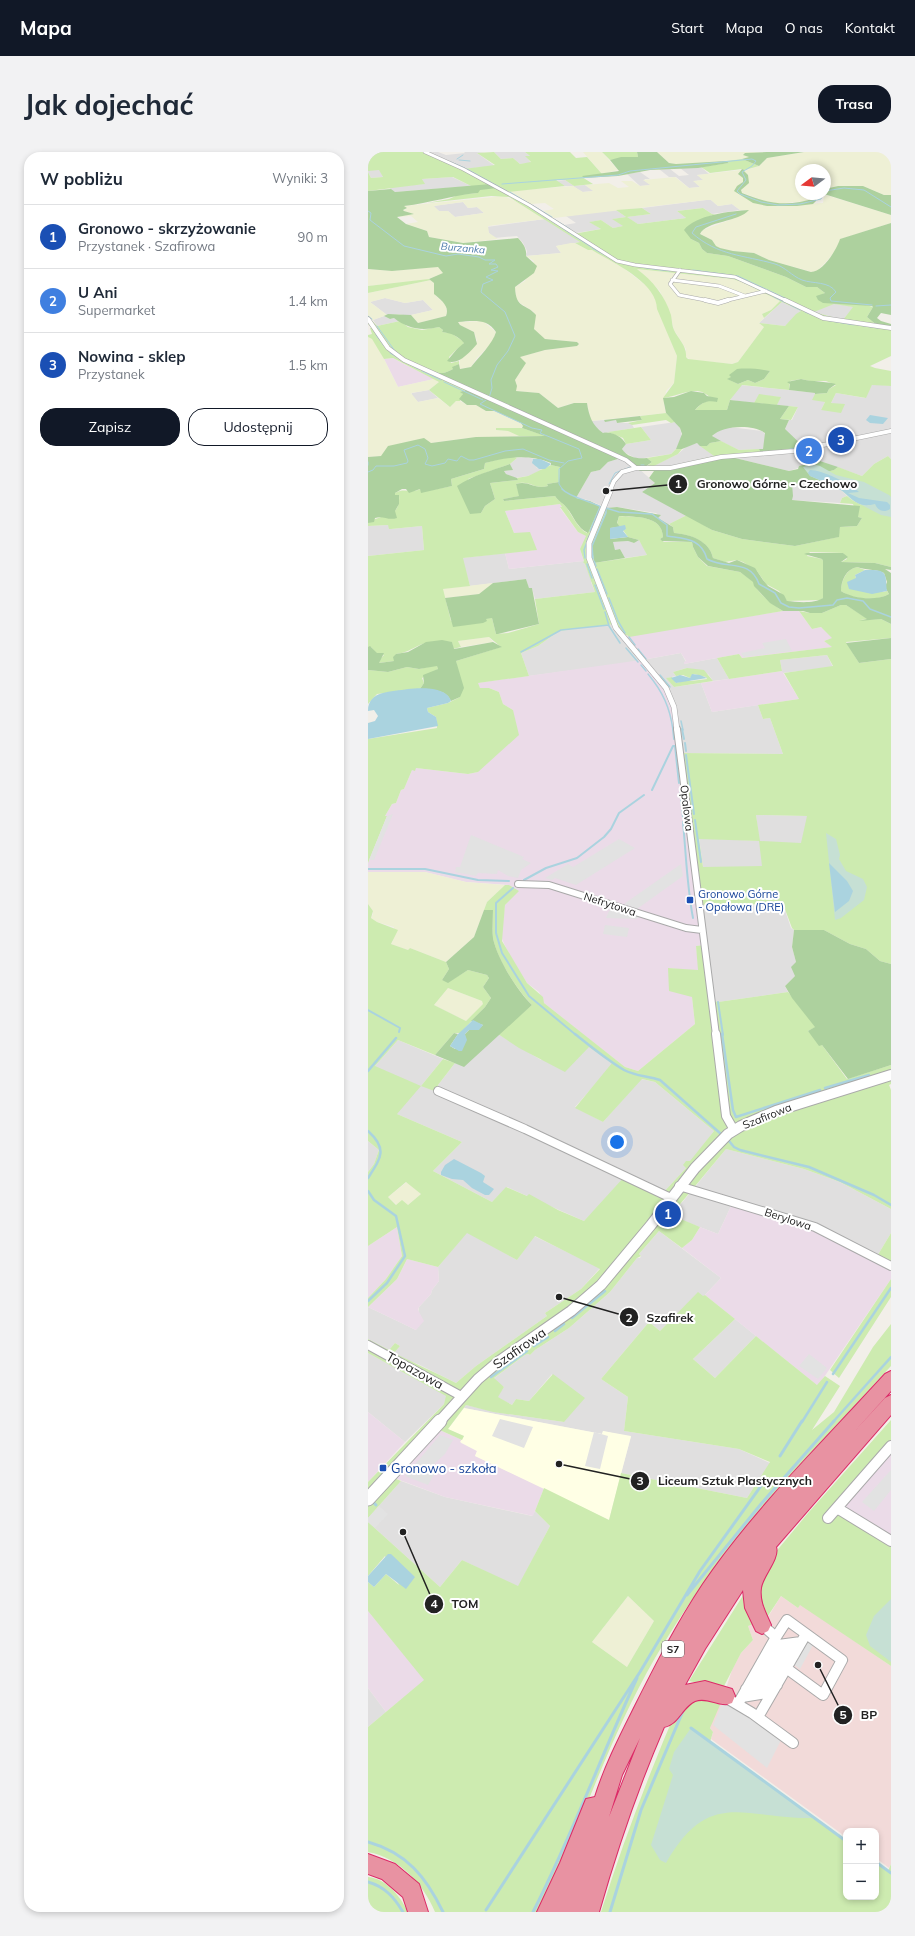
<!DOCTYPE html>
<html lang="pl">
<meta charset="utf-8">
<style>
body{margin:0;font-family:Mulish,sans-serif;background:#f2f2f3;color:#1f2937}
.controls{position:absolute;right:12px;bottom:12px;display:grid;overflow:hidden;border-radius:8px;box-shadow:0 2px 6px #0003}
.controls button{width:36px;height:36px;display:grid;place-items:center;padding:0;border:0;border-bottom:1px solid #e0e1e3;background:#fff;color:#1f2937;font:20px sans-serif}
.compass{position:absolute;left:427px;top:12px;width:36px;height:36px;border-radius:50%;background:#fff;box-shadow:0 2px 6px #0003;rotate:254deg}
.you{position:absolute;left:249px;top:990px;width:14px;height:14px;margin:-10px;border:3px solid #fff;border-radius:50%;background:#1a73e8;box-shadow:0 0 0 6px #1a73e833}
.badge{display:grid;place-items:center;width:26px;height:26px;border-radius:50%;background:#111827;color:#fff;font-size:13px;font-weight:700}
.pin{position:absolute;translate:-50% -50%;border:2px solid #fff;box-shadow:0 1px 4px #0006}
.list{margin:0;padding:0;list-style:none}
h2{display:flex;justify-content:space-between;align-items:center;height:52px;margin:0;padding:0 16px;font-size:17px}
h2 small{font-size:13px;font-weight:400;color:#747a83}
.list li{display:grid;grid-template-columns:26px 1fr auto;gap:12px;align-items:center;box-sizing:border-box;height:64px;padding:0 16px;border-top:1px solid #e0e1e3}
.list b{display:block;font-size:15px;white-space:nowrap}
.list p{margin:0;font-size:13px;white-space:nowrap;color:#747a83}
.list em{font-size:13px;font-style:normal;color:#747a83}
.actions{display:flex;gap:8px;padding:12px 16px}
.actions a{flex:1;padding:9px 0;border:1px solid #111827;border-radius:16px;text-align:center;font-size:14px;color:#111827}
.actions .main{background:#111827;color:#fff}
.map{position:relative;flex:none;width:523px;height:1760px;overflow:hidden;border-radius:16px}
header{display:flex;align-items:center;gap:24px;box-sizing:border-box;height:56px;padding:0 20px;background:#111827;color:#fff}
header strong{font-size:19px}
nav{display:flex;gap:22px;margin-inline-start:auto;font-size:14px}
.intro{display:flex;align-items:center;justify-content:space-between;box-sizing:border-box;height:96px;padding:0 24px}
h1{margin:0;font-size:28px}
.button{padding:10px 18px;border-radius:16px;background:#111827;color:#fff;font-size:14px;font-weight:700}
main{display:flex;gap:24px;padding:0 24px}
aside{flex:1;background:#fff;border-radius:16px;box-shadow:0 2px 6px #0003}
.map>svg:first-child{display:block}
</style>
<header>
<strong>Mapa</strong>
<nav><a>Start</a><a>Mapa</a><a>O nas</a><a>Kontakt</a></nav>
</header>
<div class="intro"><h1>Jak dojechać</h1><a class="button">Trasa</a></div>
<main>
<aside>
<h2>W pobliżu<small>Wyniki: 3</small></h2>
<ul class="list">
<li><span class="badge" style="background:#1a4fb4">1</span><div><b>Gronowo - skrzyżowanie</b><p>Przystanek · Szafirowa</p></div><em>90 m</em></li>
<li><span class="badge" style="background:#3f7fe0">2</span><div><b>U Ani</b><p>Supermarket</p></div><em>1.4 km</em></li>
<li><span class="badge" style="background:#1a4fb4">3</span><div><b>Nowina - sklep</b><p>Przystanek</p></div><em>1.5 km</em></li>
</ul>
<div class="actions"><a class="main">Zapisz</a><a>Udostępnij</a></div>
</aside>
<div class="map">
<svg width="523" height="1760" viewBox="0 0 523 1760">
<rect width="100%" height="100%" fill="#f2efe9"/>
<path fill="#e0dfdf" d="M 0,0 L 70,0 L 78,3 L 97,1 L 96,0 L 116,0 L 109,1 L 127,14 L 95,17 L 12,18 L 15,25 L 3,26 L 0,20 Z
M 126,0 L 157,0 L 162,4 L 158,4 L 163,11 L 152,12 L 145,6 L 133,7 Z
M 333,15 L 341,22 L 329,23 L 336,28 L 326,29 L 332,35 L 321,36 L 308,25 L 301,25 L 291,17 L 302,17 L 311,24 L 321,23 L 312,16 Z
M 272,20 L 282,27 L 276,27 L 283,33 L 272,34 L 259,22 Z
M 84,25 L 103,34 L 27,40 L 24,39 L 21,35 L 56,32 L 54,27 Z
M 197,28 L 206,34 L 217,33 L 226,39 L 214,40 L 205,34 L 197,34 L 187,29 Z
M 338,48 L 343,48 L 350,54 L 364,52 L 372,58 L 344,62 L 335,56 L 309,59 L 318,66 L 270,72 L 258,65 L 245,67 L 256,74 L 245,76 L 233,68 L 222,70 L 233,77 L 208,81 L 196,73 L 208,71 L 198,64 L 248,58 L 258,65 L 283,62 L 274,56 Z
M 95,50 L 100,56 L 109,55 L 116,61 L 87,65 L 80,59 L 71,59 L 65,54 Z
M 177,67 L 213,90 L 188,94 L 193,101 L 158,104 L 159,99 L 155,91 L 149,84 L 126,86 L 121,81 L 119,75 Z
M 17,146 L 37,151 L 55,148 L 65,158 L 39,164 L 31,162 L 19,163 L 2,150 Z
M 414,150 L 434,159 L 417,174 L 391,171 Z
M 466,151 L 486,155 L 475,168 L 445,160 Z
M 16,164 L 22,167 L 26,166 L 32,169 L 9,174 L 5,168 Z
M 507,232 L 523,234 L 523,307 L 520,304 L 506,312 L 494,324 L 452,309 L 421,319 L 363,305 L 413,300 L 417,277 L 421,268 L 424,268 L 430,255 L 409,253 L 412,245 L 391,243 L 386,251 L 362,248 L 372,233 L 448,241 L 457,250 L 453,258 L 463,251 L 468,241 L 497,246 L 504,233 Z
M 61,238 L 70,246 L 50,250 L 43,243 L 44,241 Z
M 236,268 L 237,269 L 248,268 L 249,271 L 263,271 L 266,276 L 235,281 L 227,275 L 223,269 Z
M 307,270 L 312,276 L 314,285 L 308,297 L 303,302 L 269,307 L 256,300 L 254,297 L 258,292 L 283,288 L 273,275 Z
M 361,275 L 394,279 L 398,283 L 395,297 L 371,298 L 344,285 L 350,278 Z
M 329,291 L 347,304 L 302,314 L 285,314 L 310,302 L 319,294 Z
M 158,305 L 167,307 L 164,308 L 169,316 L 175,318 L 160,324 L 147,326 L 138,322 L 136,319 L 144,318 L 142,312 L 149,306 Z
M 253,306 L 270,316 L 287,331 L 274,340 L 319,363 L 299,373 L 289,366 L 292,364 L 288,361 L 249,355 L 239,356 L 220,348 L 208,346 L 223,320 L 232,318 L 240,310 Z
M 439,328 L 444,328 L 468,338 L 472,337 L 479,344 L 474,346 L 472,351 L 423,348 L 424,332 L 429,332 Z
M 20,373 L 23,377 L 54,374 L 56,398 L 0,404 L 0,374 Z
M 269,388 L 271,388 L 275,394 L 279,403 L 257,406 L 252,397 L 247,398 L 245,394 L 245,390 L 260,389 L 266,391 Z
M 137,401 L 141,417 L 215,409 L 217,412 L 224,430 L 223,430 L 227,440 L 167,447 L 164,436 L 161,437 L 158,427 L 102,434 L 94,406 Z
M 246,472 L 274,508 L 313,501 L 318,510 L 316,512 L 349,506 L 361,527 L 345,529 L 340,522 L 319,516 L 305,520 L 308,524 L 299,526 L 306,535 L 333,531 L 344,560 L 390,553 L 395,567 L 402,566 L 415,602 L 312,601 L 266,510 L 161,524 L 153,501 L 170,494 L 191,479 Z
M 459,503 L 465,515 L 414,521 L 414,519 L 412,508 Z
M 388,663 L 440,664 L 434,691 L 394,715 L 335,715 L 331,686 L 391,689 Z
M 415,752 L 423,776 L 426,778 L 424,795 L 428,810 L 427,824 L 417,834 L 420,840 L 350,850 L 343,848 L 331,753 Z
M 130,882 L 173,908 L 221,894 L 245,912 L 207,955 L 235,970 L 273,927 L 287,930 L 346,979 L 318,1016 L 294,1042 L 224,1061 L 216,1069 L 139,1035 L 124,1050 L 65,1019 L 94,990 L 29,962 L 7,914 L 30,888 L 75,907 L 53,934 L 70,933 L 87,911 L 96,914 Z
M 0,989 L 11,998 L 6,1012 L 0,1020 Z
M 358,997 L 436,1017 L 472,1030 L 523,1057 L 523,1081 L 508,1106 L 364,1052 L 350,1082 L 303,1064 Z
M 291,1079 L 353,1126 L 335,1145 L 330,1141 L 292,1179 L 281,1170 L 233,1227 L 260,1245 L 256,1279 L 371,1297 L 402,1311 L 379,1346 L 253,1321 L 263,1285 L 235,1279 L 234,1282 L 96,1256 L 98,1253 L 133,1261 L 196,1270 L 184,1222 L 161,1249 L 148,1247 L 144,1253 L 129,1245 L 136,1235 L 125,1227 L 157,1203 L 160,1202 L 162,1203 L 167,1198 L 201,1176 L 242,1140 L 269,1106 L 272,1106 L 273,1104 L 271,1102 Z
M 99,1080 L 149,1108 L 166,1084 L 232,1116 L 213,1137 L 177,1161 L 179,1164 L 108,1214 L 88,1231 L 50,1212 L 36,1207 L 26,1201 L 32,1194 L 27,1191 L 21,1198 L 0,1187 L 0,1155 L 48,1178 L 51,1155 L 63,1142 L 64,1138 L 71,1129 L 70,1115 Z
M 367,1167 L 388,1184 L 347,1226 L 325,1207 Z
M 0,1201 L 79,1244 L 76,1252 L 37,1290 L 0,1260 Z
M 33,1329 L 77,1345 L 164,1364 L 167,1359 L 182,1374 L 150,1435 L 94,1408 L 72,1435 L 0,1370 L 0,1366 Z
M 0,1536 L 18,1560 L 0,1575 Z"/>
<path fill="#f2dad9" d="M 413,1444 L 430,1456 L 432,1452 L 523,1514 L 523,1712 L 521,1716 L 508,1706 L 508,1679 L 478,1679 L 478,1685 L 343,1587 L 345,1580 L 342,1576 L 346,1556 L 355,1546 L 364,1518 L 373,1501 L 385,1488 L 380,1474 L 392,1470 L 395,1473 Z"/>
<path fill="#ebdbe8" d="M 25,206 L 32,210 L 66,227 L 30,235 L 16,207 Z
M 192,352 L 194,355 L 192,356 L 210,380 L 219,384 L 212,397 L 216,409 L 141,417 L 137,401 L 168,398 L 159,381 L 146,381 L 137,359 Z
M 415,459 L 431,459 L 444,477 L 453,475 L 465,486 L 456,489 L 465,495 L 374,506 L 371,502 L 316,512 L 316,510 L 318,509 L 313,501 L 274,508 L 303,547 L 336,793 L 328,794 L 331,819 L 300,816 L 324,845 L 327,872 L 270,919 L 257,915 L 216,883 L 176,851 L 171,840 L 159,831 L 141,802 L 133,785 L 137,753 L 148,741 L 141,733 L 98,730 L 57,720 L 0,720 L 0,711 L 19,665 L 17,664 L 24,652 L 28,651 L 33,638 L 36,637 L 44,618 L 48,616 L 100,622 L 110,620 L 145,558 L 135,552 L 131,540 L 121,536 L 112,536 L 109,531 L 273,508 L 254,484 Z
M 414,519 L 431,547 L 344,560 L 333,531 Z
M 364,1052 L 447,1075 L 523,1114 L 523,1127 L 450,1234 L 337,1143 L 353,1126 L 314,1096 L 324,1088 L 332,1075 L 350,1082 Z
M 29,1075 L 34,1104 L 18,1127 L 0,1146 L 0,1094 Z
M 39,1107 L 70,1115 L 71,1129 L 64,1138 L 63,1142 L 51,1155 L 50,1158 L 56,1169 L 48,1178 L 0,1155 L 29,1127 Z
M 0,1260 L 37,1290 L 0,1330 Z
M 65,1275 L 94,1288 L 93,1291 L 109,1299 L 107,1304 L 176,1336 L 165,1364 L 77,1345 L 21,1324 Z
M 523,1294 L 523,1389 L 469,1356 Z
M 0,1459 L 57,1528 L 18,1560 L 0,1536 Z"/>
<path fill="#ffffe5" d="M 96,1256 L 234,1282 L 235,1279 L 263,1284 L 241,1368 L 107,1304 L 109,1299 L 92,1290 L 96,1284 L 80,1277 Z"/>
<path fill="#eef0d5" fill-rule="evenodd" d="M 215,0 L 234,0 L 250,18 L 234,22 Z
M 274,0 L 421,0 L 380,1 L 381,6 L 343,11 L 308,12 L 301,11 L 289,0 Z
M 436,0 L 523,0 L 523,43 L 516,43 L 495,34 L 470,34 L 457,37 L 457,18 L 433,18 L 433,42 L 447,42 L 449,44 L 448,46 L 438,49 L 406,52 L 372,40 L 380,30 L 380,23 L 376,19 L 391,14 L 399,6 Z
M 372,18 L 371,23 L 375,25 L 375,30 L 367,37 L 386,51 L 400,54 L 455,51 L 456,45 L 458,43 L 523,63 L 523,71 L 473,87 L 468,98 L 458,110 L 449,119 L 444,120 L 401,108 L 386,101 L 365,99 L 351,96 L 348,94 L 344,88 L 332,82 L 335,78 L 367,66 L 380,58 L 372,58 L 364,52 L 350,54 L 343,48 L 338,48 L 186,66 L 175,59 L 186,57 L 177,51 L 163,52 L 141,39 L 205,34 L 215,40 L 225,39 L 217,33 L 241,31 L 250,36 L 261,35 L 253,29 L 264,29 L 272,34 L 282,33 L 275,28 L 307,25 L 321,36 L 332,35 L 325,29 L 335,28 L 329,23 Z
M 136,44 L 160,55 L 177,67 L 120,74 L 121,81 L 130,87 L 95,91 L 61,85 L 59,79 L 38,72 L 50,70 L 43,64 L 29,65 L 45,62 L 36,59 L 35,58 L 39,57 L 35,54 ZM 95,50 L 100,56 L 109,55 L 116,61 L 87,65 L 80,59 L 71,59 L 66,54 Z
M 203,91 L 207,91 L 220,98 L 224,98 L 254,115 L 280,135 L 285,141 L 289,150 L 290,157 L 309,204 L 306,231 L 298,239 L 296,253 L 298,261 L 223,269 L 219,251 L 205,251 L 190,256 L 171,241 L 148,239 L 147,228 L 154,217 L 151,205 L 177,198 L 208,194 L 211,192 L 209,190 L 177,187 L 168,180 L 166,177 L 166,160 L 152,151 L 148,146 L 147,137 L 147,135 L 157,129 L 166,109 L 158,104 L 193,101 L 188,94 Z
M 65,115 L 70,115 L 76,121 L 58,128 L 0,134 L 0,117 L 24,119 Z
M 269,117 L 364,127 L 374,130 L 410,148 L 412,150 L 403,158 L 394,162 L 396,166 L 391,171 L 396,175 L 370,210 L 364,212 L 323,208 L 318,205 L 318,197 L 306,178 L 302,162 L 292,139 Z
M 63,128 L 66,131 L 68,144 L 78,153 L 79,160 L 78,164 L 50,171 L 43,163 L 65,158 L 55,148 L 37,151 L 17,146 L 2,150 L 19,163 L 5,168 L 0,164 L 0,141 Z
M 115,169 L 128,180 L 125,190 L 109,206 L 103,215 L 91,217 L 92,207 L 109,189 L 106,180 L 92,173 L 90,170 Z
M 0,185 L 4,187 L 11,197 L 30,235 L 66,227 L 71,230 L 61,238 L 43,241 L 50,250 L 70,246 L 82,255 L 88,249 L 92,249 L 99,253 L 108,253 L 118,259 L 127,259 L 153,271 L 156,274 L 150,277 L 128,278 L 140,279 L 152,284 L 100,286 L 63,291 L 13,304 L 0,305 Z
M 125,431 L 111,442 L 77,446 L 74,437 Z
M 121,485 L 125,490 L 93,495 L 90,489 Z
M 0,720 L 57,720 L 98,730 L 137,733 L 119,750 L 106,785 L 78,810 L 42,796 L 40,798 L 23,792 L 25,789 L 26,775 L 9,770 L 3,766 L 5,762 L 5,759 L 0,752 Z
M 80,836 L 114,849 L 116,852 L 98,869 L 66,853 Z
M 39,1030 L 53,1042 L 40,1053 L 29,1053 L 20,1045 Z
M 260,1444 L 286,1469 L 259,1515 L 224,1490 Z"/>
<path fill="#cdebb0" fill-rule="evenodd" d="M 0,0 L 57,0 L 95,17 L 127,13 L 109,1 L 126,0 L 133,7 L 145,6 L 152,12 L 163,10 L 157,4 L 162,4 L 157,0 L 202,0 L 208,6 L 219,5 L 234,22 L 214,25 L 225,32 L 206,34 L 197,28 L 188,28 L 197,34 L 139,40 L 205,82 L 233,77 L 221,70 L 233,68 L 245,76 L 255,74 L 244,67 L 258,65 L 248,58 L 274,56 L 283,62 L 259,65 L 270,72 L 318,66 L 309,59 L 335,56 L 344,62 L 347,62 L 340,65 L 323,87 L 331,91 L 334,97 L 339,101 L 360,104 L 418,125 L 438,135 L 449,135 L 457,141 L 453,143 L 455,150 L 494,152 L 505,155 L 499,165 L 511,175 L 523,176 L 523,204 L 502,214 L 507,216 L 523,219 L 523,234 L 504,233 L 498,246 L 468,241 L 463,251 L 477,252 L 473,261 L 453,258 L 457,250 L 444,248 L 447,242 L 459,241 L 461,237 L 468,233 L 458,229 L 442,229 L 433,227 L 422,229 L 421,238 L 374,233 L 362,248 L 359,258 L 327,258 C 334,251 340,246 349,250 C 345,248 340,243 336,241 C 325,235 307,245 295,246 L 306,231 L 309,204 L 289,157 C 289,130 245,111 224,98 L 220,98 L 207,91 L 212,90 L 141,45 L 123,44 L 59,51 L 81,47 L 90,43 L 110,41 L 108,34 L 103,34 L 85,25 L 54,27 L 57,32 L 0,39 L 0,20 L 3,26 L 15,25 L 11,18 L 0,19 ZM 269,117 L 364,127 L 374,130 L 412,149 L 403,158 L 394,162 L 396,166 L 414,150 L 433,159 L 428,162 L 417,174 L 391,171 L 396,175 L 370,210 L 364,212 L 320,207 L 318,205 C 319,194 311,188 306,178 C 304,174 304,168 303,163 C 297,144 285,129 269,117 ZM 466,152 L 485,155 L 475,168 L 446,160 ZM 381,217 L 402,219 L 396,227 L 387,231 L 380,228 L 370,232 L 360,227 Z
M 234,0 L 269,0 L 270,5 L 242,8 Z
M 374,7 L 391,14 L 377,18 L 374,17 L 342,21 L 333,15 L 361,11 L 358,9 Z
M 61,127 L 63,128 L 0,141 L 0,134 Z
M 0,164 L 9,174 L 32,169 L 40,175 L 54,178 L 71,175 L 75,178 L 74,180 L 83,181 L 96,190 L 95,193 L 89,197 L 81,205 L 83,211 L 91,209 L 91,212 L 85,215 L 85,217 C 77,221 75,222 66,220 L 99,237 L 93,240 L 95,242 L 92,249 L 88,249 L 82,255 L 61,238 L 71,230 L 25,206 L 16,207 L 4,187 L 0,185 L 0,183 L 4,182 L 2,176 L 4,176 L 0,172 Z
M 391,242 L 413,245 L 409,253 L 386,251 Z
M 421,254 L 430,255 L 423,268 L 412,267 Z
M 298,261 L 307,270 L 303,271 L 298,268 L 264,273 L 260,271 L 274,268 L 272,264 Z
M 273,275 L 283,288 L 258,292 L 255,286 L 240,280 Z
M 128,276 L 154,276 L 178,284 L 149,284 L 151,284 L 140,279 L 128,278 Z
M 353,289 L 371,298 L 391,297 L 393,302 L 365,304 L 309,315 L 277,316 L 284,310 L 279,306 L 303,302 L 308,297 L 314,297 L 310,302 L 286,314 L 302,314 L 346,304 L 332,294 L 339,294 L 342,291 Z
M 143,304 L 149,306 L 142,312 L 100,327 L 113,361 L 117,354 L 127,347 L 122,331 L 150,328 L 149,326 L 160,324 L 183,313 L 192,315 L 191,330 L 179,332 L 180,334 C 165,338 162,327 148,332 L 152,344 L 135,347 L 136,349 L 187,344 C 190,349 195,351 198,355 C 205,364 209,376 219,381 L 230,356 L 232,354 L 238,356 L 238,361 L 224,401 L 226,411 L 279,403 L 271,388 L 260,385 L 255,378 L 258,377 L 255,374 L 252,375 L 249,372 L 251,364 C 267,365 294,363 295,385 L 292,387 L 296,390 L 324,390 L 325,395 L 330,405 L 339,414 L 372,420 L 386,430 C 387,440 407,454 415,459 L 261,485 L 259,483 L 254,484 L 246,472 L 191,479 L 170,494 L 153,501 L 161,524 L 110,531 L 112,536 L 121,536 L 131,540 L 135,552 L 145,558 L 151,583 L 110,620 L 100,622 L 48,616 L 47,619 L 44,618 L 36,637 L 33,638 L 28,651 L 24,652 L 17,664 L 19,664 L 0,711 L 0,587 L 69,576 L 68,565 L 60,560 L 59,556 L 80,551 L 92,545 L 88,509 L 133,495 L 121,485 L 90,489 L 93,495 L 85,497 L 84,490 C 74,490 62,488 52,493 C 43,497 38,501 28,502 L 26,509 L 11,511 L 12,507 L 16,503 L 9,502 L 3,495 L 0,495 L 0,404 L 56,398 L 54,374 L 23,377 L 21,377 L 20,373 L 0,374 L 0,369 L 0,371 C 14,361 33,367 31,343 L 27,343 L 27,341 C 37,335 43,342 52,337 L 54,340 L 84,334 L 83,327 L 116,317 L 117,311 ZM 192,352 L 194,355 L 192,355 L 210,380 L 218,384 L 212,397 L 216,409 L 215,410 L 217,412 L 227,440 L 167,447 L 171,472 L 140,481 L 128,482 L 124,466 L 83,469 L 75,437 L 102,434 L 95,406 L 169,398 L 162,380 L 146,381 L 137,359 Z
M 520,304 L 523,307 L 523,415 L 507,411 L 473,410 L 479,407 L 475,401 L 442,400 L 439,404 L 454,407 L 455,409 L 455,446 L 452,448 L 419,449 L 411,439 L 398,432 L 389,419 L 375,410 L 369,408 L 357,410 L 345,406 C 342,389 321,382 306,381 L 305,375 L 301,372 L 319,363 L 344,378 L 374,387 L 427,394 L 470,385 L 472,375 L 489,374 L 494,366 L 490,365 L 485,352 L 472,351 L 474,346 L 479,344 L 484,348 L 494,353 L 455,321 L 466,318 L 470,315 L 494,324 L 506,312 Z
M 489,415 L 497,418 L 487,423 L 488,426 L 515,440 L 519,439 L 521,442 C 509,449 485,448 473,439 C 473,430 478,417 489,415 Z
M 473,453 L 478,453 L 500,467 L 492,468 L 513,467 L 523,472 L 523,486 L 478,490 L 491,511 L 523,507 L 523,812 L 512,809 L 498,797 L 482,792 L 456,778 L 426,778 L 424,776 L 415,752 L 331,753 L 312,601 L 415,602 L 402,566 L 395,567 L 390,553 L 431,547 L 416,521 L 465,514 L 459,503 L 412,508 L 414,519 L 361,527 L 349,506 L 371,502 L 374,506 L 464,495 L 456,489 L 464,486 L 453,475 L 444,477 L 431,459 L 442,461 L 454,461 ZM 388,663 L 439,664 L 433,691 L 392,689 ZM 331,687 L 391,689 L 394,714 L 335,715 Z
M 69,513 L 70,517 L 54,526 L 56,531 L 52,537 L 9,542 L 0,552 L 0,518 L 20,520 L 39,515 L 51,517 Z
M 319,516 L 336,518 L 345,529 L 306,535 L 298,526 L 304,525 L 308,531 L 320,528 L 323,529 L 339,527 L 338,525 L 326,522 L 322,526 L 315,523 L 308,524 L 305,520 Z
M 137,733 L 141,733 L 151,739 L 137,753 L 134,789 L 159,831 L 175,845 L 176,851 L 257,915 L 270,919 L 327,872 L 324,845 L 301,839 L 300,816 L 330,818 L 328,794 L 336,793 L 343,848 L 350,850 L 420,840 L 448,875 L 440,879 L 454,893 L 479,927 L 523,913 L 523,932 L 521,933 L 523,938 L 523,1057 L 472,1030 L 436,1017 L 358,997 L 303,1063 L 332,1075 L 324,1088 L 314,1096 L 291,1079 L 271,1102 L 273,1104 L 269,1106 L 242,1140 L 201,1176 L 167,1198 L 162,1203 L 160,1202 L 157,1203 L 126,1226 L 136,1235 L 130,1245 L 144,1253 L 148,1247 L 161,1249 L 185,1222 L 217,1246 L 196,1270 L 125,1260 L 98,1253 L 80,1277 L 96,1284 L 94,1288 L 65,1275 L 21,1324 L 33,1329 L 0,1366 L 0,1330 L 76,1252 L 78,1244 L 0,1201 L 0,1187 L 21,1198 L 27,1191 L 32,1194 L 26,1201 C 46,1211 66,1220 88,1231 L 108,1214 L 179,1164 L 177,1161 L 213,1137 L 232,1117 L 167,1084 L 149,1108 L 99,1081 L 70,1115 L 39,1107 L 29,1127 L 0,1155 L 0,1146 L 18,1127 L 34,1104 L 29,1075 L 0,1094 L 0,1020 L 6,1012 L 11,998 L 0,989 L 0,752 L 5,759 L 3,766 L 9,770 L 30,778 L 23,792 L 40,798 L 42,796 L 78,810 L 81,817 L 74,828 L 82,829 L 100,818 L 119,823 L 121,826 L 115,835 L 123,846 L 117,855 L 92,881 L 86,881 L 67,903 L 30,888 L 7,914 L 53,934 L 75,907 L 87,911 L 70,933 L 71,937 L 69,940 L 53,934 L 29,962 L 94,990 L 65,1019 L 124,1050 L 138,1035 L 159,1044 L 161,1042 L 190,1058 L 216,1069 L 257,1024 L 294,1042 L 318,1016 L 315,1013 L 318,1009 L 322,1009 L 346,979 L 287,930 L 274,927 L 235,970 L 207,956 L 244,911 L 221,895 L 197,920 L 151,896 L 130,882 L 164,853 C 149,838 129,807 125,786 C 124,777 125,768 125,758 L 116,758 L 119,750 ZM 80,836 L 114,849 L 115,852 L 98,869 L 66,853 ZM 38,1030 L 53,1042 L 40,1053 L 34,1048 L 28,1053 L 20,1045 Z
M 523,1081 L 523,1114 L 508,1106 Z
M 523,1127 L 523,1145 L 471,1226 L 462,1218 Z
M 330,1140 L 335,1144 L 337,1143 L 367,1167 L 325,1207 L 347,1226 L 388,1184 L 449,1233 L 457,1224 L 472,1234 L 444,1278 L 466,1260 L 505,1195 L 523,1172 L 523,1214 C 438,1307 351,1396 287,1506 C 254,1563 230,1625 205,1686 C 195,1711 182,1735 170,1760 L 67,1760 C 55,1731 31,1706 0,1700 L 0,1575 L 56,1528 L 0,1459 L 0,1430 L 6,1435 L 18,1422 L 31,1433 L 17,1404 L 0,1424 L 0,1370 L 72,1435 L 94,1408 L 150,1434 L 182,1374 L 167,1359 L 176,1336 L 241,1368 L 253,1321 L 379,1346 L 402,1310 L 371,1297 L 256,1279 L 260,1245 L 233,1227 L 281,1170 L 292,1179 ZM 260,1444 L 286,1469 L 259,1515 L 224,1490 Z
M 523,1268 L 523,1294 L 469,1356 L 523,1389 L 523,1514 L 432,1453 L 430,1456 L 413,1444 L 394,1473 L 392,1470 L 380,1474 L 385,1488 L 373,1501 L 355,1536 L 321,1529 L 386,1426 L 441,1360 Z
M 338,1545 L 352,1553 L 342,1576 L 345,1580 L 342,1590 L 478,1689 L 478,1745 L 508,1745 L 508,1710 L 520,1719 L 523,1712 L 523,1760 L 233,1760 C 255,1690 281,1622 310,1554 Z
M 0,1725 C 19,1727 32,1744 40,1760 L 0,1760 Z"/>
<path fill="#add19e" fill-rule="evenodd" d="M 269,0 L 289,0 L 301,11 L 308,12 L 358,9 L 361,11 L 330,16 L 282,18 L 250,24 L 216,26 L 214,24 L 251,19 L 242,8 L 253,5 L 270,5 Z
M 399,0 L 436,0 L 399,6 L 391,14 L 374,7 L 381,5 L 375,3 L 377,1 Z
M 374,17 L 377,18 L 376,19 L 380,23 L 381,31 L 373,38 L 374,41 C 402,52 419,55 448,46 L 448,49 L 445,52 L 429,54 L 399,54 L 385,51 L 366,39 L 369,34 L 375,30 L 375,26 L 370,22 Z
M 123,32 L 129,36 L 112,38 L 110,41 C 85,43 62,51 36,54 L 39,56 L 35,58 L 36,59 L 46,62 L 29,65 L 38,72 L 59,79 L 61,85 L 95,91 L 150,86 C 155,91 159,97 158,104 L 169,114 L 166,121 L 147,135 C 148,158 157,150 168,163 L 166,177 L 177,187 L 209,190 L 211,192 L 209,194 L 177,198 L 152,205 L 158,211 L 147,228 L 149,234 L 148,239 L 171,241 L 190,256 L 206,251 L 219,251 C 221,264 224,273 235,281 C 244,279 254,285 258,292 L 254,297 C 260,306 270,307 279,306 L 284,310 L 277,315 L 291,316 L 363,305 L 421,319 L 430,317 L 431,314 L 452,309 L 470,315 L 466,318 L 455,321 L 452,328 L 455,329 L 452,331 C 438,325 437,333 424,332 L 425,344 L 424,348 L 492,354 L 490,365 L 494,366 L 489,374 L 472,375 L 471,385 L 427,394 L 374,387 L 344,378 L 274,340 L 287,331 L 281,326 L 286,319 L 272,319 L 253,306 L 240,310 L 232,318 L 223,320 L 208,346 L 222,349 L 232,354 L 220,381 C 208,375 206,364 198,355 C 194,350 191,350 187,344 L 136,349 L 135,347 L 151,344 L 148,332 C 161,328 166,338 180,334 L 179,332 L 191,330 L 192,315 L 183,313 L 183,311 C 160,302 140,305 117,311 L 116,317 L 83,327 L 84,334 L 53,341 L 52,337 L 41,341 L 38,337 L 34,337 L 27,341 L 27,343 L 31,343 L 31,352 L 27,359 L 29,366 C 20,369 15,363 7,366 L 6,370 L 0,371 L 0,305 L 13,304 L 20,294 L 56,286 L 63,291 L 108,285 L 177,284 L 154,276 L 155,274 L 153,271 L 127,259 L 118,259 L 108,253 L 99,253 L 91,247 L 95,242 L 92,240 L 98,238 L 66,220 C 75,222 77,221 85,217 L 84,215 L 91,212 L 92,217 L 103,215 C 111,205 125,191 128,180 C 119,166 105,169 90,170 L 92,173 L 106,180 L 109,192 C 102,200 90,214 79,209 L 89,197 L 96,191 C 90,184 83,181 74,180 L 75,178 L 71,175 C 54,179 40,177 26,166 L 22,167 L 16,164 L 20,162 L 43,163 L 50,171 L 78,164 C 82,154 73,148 66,142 L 66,131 L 61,127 L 75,121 L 70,115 L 24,119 L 0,117 L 0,39 L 23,37 L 27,40 Z
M 470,34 L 495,34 L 516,43 L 523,43 L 523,63 L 456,42 L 457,37 Z
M 381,58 C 371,70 338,69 332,82 L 344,88 L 348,94 L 352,96 L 365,99 L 386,101 L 401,108 L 443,120 C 455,120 469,97 472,87 L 523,71 L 523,163 L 513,161 L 509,166 L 513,169 L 523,172 L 523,176 L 511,175 L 499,165 L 505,155 L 504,154 L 455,151 L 450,148 L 448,144 L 457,141 L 449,135 L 438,135 L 418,125 L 360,104 L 339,101 L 334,97 L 331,91 L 323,87 L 316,78 C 327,63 363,59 381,58 Z
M 369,217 C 380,216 392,217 402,219 L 396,227 L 387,231 L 380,228 L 370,232 L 359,227 L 363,225 L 361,223 Z
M 433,227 C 445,230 457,229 468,232 L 461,237 L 459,241 L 447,242 L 447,241 L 421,238 L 422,232 L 419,230 Z
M 323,239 L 336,241 L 339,244 L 350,246 L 349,250 C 340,248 334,250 327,258 L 359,258 L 362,248 L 421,254 L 412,267 L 421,268 L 417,277 L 438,297 L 393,302 L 391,297 L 395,297 L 397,281 C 385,272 355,273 344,284 L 353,289 L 342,291 L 339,294 L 332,294 L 329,291 L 314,297 L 308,297 L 314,282 L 312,276 L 298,261 L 295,246 L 306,245 Z
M 272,264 L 274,268 L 249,271 L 248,268 L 237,270 L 236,268 Z
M 142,312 L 145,318 L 136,319 L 138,322 L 149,326 L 150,328 L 122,331 L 127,347 L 117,354 L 113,361 L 102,362 L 89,334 C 105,323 123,319 142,312 Z
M 249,355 L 293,363 L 290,366 L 305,375 L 306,381 C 322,382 342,389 345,406 L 361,411 L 369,408 L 387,416 L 395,428 L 400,434 L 416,443 L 419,449 C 429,450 446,452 455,446 L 455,409 L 454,407 L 436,402 L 439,401 L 475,401 L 480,405 L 473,410 L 507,411 L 523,415 L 523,418 L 517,417 L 523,421 L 523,472 L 513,467 L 491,469 L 499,467 L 478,453 L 473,453 L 454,461 L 442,461 L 435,459 L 415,459 L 402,451 L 386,434 L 385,430 L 372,420 L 340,414 L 330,405 L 325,395 L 324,390 L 294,389 L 292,387 L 295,385 C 294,363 267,365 251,364 L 249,371 L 252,375 L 242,376 L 242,387 L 260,385 L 271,388 L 266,391 L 260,389 L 245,390 L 247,398 L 252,397 L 257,406 L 226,411 L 224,394 L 238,361 L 237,358 L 238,356 ZM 489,415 C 498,418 508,417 516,421 L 519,430 L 517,435 L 521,442 C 509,449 485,447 473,439 C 473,429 478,417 489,415 Z
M 158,427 L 161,436 L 164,436 L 171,472 L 130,482 L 128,482 L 124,466 L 118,467 L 119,469 L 115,471 L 85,475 L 77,446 L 111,442 L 125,431 Z
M 523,486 L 523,507 L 491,511 L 478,491 Z
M 74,488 L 84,490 L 86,497 L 125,490 L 134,495 L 88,509 L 96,536 L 92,545 L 83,549 C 78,537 64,538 52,537 L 56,531 L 55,523 L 70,517 L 69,514 L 51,517 L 39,515 L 20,520 L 0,518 L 0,495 L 2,494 L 9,501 L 16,501 L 11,511 L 26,509 L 25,505 L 28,502 L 40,500 L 58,490 Z
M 116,758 L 125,758 C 125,767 124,777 125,786 C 129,806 149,839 164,853 L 96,915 L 67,903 L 86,881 L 90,882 L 82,894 L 87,897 L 93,897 L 97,882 L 101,878 L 109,878 L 115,873 L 103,869 L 117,855 L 123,846 L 115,835 L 121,826 L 119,823 L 100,818 L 80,831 L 74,828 L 81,817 L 78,810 L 106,785 Z
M 426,778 L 456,778 L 482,792 L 498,797 L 512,809 L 523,812 L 523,913 L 480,927 L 454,893 L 451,894 L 440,879 L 447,875 L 424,846 L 417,834 L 427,824 L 423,815 L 428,810 L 424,795 Z"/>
<path fill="#c6e0d4" d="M 445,312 L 452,314 L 468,323 L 496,330 L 521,343 L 523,345 L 523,365 L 513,363 L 484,348 L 472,337 L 442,324 L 435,315 Z
M 458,681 L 468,687 L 472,703 L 471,707 L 478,719 L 495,727 L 499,735 L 496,748 L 473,766 L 467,768 Z
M 523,1447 L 523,1510 L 502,1494 L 498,1483 L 506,1464 Z
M 323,1576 L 447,1666 C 377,1668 342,1634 298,1711 L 292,1708 L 283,1693 L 305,1623 L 301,1617 L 306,1600 Z"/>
<path fill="#e2e2e2" d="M 418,487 L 424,499 L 376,505 L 373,501 L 397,496 L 394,491 Z
M 25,662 L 6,708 L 1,708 L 19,664 Z
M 103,683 L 156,705 L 154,707 L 163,711 L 153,718 L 150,726 L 140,724 L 130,718 L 129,722 L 110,721 L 108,724 L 87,720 L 88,715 L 92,715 Z
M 251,687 L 267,696 L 208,733 L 187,726 L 184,728 L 177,726 L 200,712 L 205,715 Z
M 313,712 L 315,724 L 269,757 L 256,752 Z
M 246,754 L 275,763 L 268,767 L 238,766 L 241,759 Z
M 237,773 L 261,776 L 259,785 L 235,782 Z
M 441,1202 L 459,1216 L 450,1227 L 431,1214 Z
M 132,1267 L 165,1275 L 156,1296 L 124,1284 Z
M 226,1280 L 240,1284 L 232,1317 L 217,1314 Z
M 72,1283 L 85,1288 L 77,1302 L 66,1312 L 68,1319 L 60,1333 L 37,1324 Z
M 523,1318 L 523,1338 L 506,1359 L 494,1350 Z
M 11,1354 L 20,1362 L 7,1376 L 0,1370 L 0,1366 Z
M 439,1488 L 445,1493 L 432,1517 L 425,1512 Z
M 357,1544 L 415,1584 L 399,1616 L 345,1573 Z"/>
<path fill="#aad3df" d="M 502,263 L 520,266 L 515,272 L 502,271 L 498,268 Z
M 165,307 L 172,307 L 183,312 L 177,317 L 171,317 L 164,311 Z
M 442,318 C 454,318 483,332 491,340 L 480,341 L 491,346 L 519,350 L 522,353 L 522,357 C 516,361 510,359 507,352 C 487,357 485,345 471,337 C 462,332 452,328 442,324 L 440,321 Z
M 257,373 L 258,377 L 255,379 L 260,385 L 242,387 L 242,376 Z
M 497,418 C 521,417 517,422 519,439 L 504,442 L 481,437 L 479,430 L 488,426 L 487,423 Z
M 324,522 L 332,523 L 339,526 L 308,531 L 303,526 L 312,523 L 322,526 Z
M 40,537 C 52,536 78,534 83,549 L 80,551 L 59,556 L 60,560 L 68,565 L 70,574 L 0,587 L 0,571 L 7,569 L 10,564 L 6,558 L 0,559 C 0,538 24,540 40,537 Z
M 461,711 L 479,729 L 485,739 L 481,749 L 467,760 Z
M 105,868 L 115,873 L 111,878 L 101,878 L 97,882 L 99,888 L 94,899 L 91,899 L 82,894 L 90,882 Z
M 86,1007 L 113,1021 L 117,1024 L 115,1030 L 126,1037 L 121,1043 L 117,1043 L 104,1036 L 95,1028 L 84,1027 L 73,1023 L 73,1020 L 77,1013 Z
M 20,1402 L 23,1402 L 47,1425 L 38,1437 L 18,1422 L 6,1435 L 0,1430 L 0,1424 Z"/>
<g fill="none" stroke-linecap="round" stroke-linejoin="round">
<path stroke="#aad3df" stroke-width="1" d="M 89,7 L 95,3
M 91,8 L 102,9
M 83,10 L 97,16
M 99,17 L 139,39
M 134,32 L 250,23 L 262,19 L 384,7 L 388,9 L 384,14 L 374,20 L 378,28 L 369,39 L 372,42 L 393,50 L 410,53 L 432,52 L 453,47 L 455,42
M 457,39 L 476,36 L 496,38 L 523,55
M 142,40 L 162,52
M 164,53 L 184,65
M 163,56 L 188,72
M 0,59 L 3,61 L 2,68 L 36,94 L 78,104 L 90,102 L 111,105 L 117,108 L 127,108 L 121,112 L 128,112 L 130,115 L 123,118 L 130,119 L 118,125 L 125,128 L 115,132 L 113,140 L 137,160 L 147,184 L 140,199 L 129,213 L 123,228 L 124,236 L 121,246
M 368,62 L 328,75 L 324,81 C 350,104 376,103 407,112 C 417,115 424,124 434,128 C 445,132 461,129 468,140 L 462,146 L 463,149 L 504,153
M 186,67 L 202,77
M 191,74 L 223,95
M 224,96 C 251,112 272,116 302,119
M 325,118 L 370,124 L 417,146
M 406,145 L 416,150
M 422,153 L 432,158
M 508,154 L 523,153
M 437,160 L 457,168 L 486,173
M 0,164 L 4,167
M 490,173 L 510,176
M 9,174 L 27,199
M 8,183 L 17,195
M 22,201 L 50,217
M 54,219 L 73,228
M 76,230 L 115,248
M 118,248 L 112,252 L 164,276 L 174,278 L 172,281 L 211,297 L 214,306 L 200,309 L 191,317 L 191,332 L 195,338
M 422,297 L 432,296
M 0,310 L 0,313
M 273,313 L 276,313
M 0,320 L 5,318 L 8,314 L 26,314 L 39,311 L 40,309 L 36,298 L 50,293 L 57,297 L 60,306 L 57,312 L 64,314 L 77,311 L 80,307 L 89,309 L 93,304 L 101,308 L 106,308 L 137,299 L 155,297 L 181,308 L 196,311
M 241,332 L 247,321 L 262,315"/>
<path stroke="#aad3df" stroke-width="1.5" d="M 194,337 C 201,345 222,349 233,355
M 222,379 L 232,355
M 217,406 L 216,398 L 221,384
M 225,407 L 224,394 L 238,361 L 238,356 L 251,360 L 284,362 L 299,373 L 299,384 C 317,387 333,386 339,407 C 358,418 382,406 391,432 L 407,441 L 413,451 L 421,455 L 431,456 L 465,453 L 469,448 L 479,446 L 495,449 L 502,457 L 523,465
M 226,409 L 228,414
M 219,412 L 224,426
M 229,417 L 239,442
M 227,433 L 236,457
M 241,446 L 250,469 L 257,481
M 237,460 L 241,474 L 252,491
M 261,485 L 267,493
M 258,496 L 270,510
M 270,497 L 278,507
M 153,500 L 193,478 L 241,473
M 273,513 L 278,519
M 280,522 C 295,540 302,556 305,578
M 292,523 L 302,535
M 313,569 L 315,578"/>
<path stroke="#aad3df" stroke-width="2" d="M 305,577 L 306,587
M 314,577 L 316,587
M 317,591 L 318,599
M 307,594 L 311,631
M 318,603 L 326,662
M 312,637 L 315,665
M 284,638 L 305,594 L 307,594
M 327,668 L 333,710
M 315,670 C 318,702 319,735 325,766
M 0,717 L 57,717 L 110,728 L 141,729
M 156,728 L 178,716 L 209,706 L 236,685 L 243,677 L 251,661 L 276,643
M 145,736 L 128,751 L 128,781 L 134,801 L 161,844 L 208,883
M 350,850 L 355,883
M 0,858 L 32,876 L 31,880"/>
<path stroke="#aad3df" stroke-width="2.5" d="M 207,882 C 222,894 239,908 256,918 C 267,924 280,924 292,928 L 353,982
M 354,882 L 365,958 L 368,965 L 452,938
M 0,919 L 28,886
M 457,936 L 501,923
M 0,979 C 20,997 13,1006 0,1026
M 361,989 L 366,995 L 372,998 L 441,1015 L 506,1043 L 523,1053
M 0,1039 L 6,1048 L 28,1064 L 37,1104 L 19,1131 L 0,1149
M 204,1166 L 237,1139
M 187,1179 L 196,1172
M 166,1194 L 180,1185
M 465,1222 L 523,1136
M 123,1225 L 159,1199
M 434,1270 L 459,1230
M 465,1270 L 523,1205"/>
<path stroke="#aad3df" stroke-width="3" d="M 412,1304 L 434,1269
M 6,1351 L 8,1353
M 319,1443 L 393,1352 L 466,1269
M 323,1576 L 478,1689
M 0,1690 C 39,1701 58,1725 75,1760
M 508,1710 L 523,1721
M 0,1730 C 17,1735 26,1745 35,1760
M 118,1758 L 272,1520 L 332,1419 L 398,1327
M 165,1760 C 204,1684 233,1604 269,1526
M 242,1760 L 273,1658 L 315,1559"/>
<g stroke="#a9a9a9" stroke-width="4">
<path id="minor-far5" d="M 57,0 L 95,17 L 161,53 L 249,109 L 267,113 L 367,125 L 419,149
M 312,118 L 302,132 L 311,143 L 342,149
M 304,128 L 351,134 L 377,144
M 356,149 L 398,139"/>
</g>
<g stroke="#a9a9a9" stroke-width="5">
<path id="minor-far4" d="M 337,148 L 350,151 L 360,148
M 417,148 L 455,166 L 523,176
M 0,167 L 20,196 L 36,208 L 258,308 L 268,316
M 242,338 L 246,329 L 254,320 L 268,316 L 302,316 L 353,305 L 426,299 L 523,279"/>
</g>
<g stroke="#a9a9a9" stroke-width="6">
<path id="minor-far3" d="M 243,337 L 221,391 L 221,406 L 248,476 L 298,536 L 306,555 L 309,578"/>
</g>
<g stroke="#a9a9a9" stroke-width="8">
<path id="minor-far2" d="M 309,577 L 348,883
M 150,732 L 181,733 L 318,776 L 334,778"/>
</g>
<g stroke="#a9a9a9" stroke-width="10">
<path id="minor-far1" d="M 348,882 L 358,964 L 366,978
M 70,939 L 157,977 L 303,1046
M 311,1034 L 447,1075 L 523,1114
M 0,1193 L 93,1244"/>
</g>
<g stroke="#a9a9a9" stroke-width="12">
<path id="minor" d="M 469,1356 L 523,1389
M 460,1366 L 523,1294
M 403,1494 L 433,1490
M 399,1501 L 429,1497
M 395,1508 L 426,1503
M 392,1514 L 422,1510
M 388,1520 L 418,1516 L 455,1543 L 474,1508 L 419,1468 L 408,1485 L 394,1473
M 383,1529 L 413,1524
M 378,1537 L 409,1533
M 357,1545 L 384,1561 L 425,1591
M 374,1545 L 404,1540
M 370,1552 L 408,1485
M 390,1565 L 438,1482"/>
</g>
<g stroke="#a9a9a9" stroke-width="12">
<path id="tertiary-far1" d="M 71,1270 L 110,1227 L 130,1210 L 203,1159 L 233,1133 L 283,1073 L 327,1016 L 360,982 L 373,974 L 408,959 L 523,923"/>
</g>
<g stroke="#a9a9a9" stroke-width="15">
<path id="tertiary" d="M 0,1347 L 72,1269"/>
</g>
<g stroke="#dc2a67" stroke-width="2">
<path id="motorway" d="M 523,1219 L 523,1239 L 485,1281 L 517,1246 L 523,1243 L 523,1263 L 408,1395 C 412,1406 394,1425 393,1436 C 391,1450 398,1461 403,1473 L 400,1479 L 394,1482 L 388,1479 L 377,1456 L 375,1438 L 337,1497 L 317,1533 L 337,1529 L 364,1537 L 367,1544 L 364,1551 C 352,1556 340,1544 327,1549 C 314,1555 310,1573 296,1575 C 270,1635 249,1697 231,1760 L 169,1760 L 192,1711 L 218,1647 L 227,1645 C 237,1613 252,1584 267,1554 C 288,1512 309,1471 335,1432 C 387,1356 455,1290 517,1222 ZM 272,1586 L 241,1665 L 254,1623 Z
M 0,1702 L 27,1712 L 51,1732 L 60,1760 L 40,1760 L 35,1745 L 14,1727 L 0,1722 Z"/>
</g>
<use href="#minor-far5" stroke="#fff" stroke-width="3"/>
<use href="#minor-far4" stroke="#fff" stroke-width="4"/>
<use href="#minor-far3" stroke="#fff" stroke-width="5"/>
<use href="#minor-far2" stroke="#fff" stroke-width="6"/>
<use href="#minor-far1" stroke="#fff" stroke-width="8"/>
<use href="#minor" stroke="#fff" stroke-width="10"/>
<use href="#tertiary-far1" stroke="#fff" stroke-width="10"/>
<use href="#tertiary" stroke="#fff" stroke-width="13"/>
<use href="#motorway" fill="#e892a2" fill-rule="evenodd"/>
</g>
<g fill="#1a4fb4" stroke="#fff" stroke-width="1.5">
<rect x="318" y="744" width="8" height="8" rx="2"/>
<rect x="11" y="1312" width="8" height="8" rx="2"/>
</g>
<g text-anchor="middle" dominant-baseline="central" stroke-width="4" stroke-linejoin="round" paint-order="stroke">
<g font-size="10" font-style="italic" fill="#4a7aab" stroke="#fff">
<text transform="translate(95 96) rotate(5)">Burzanka</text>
</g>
<rect fill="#fff" stroke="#646464" stroke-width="1" x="294" y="1489" width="22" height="16" rx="3"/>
<g font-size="10" font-weight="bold" fill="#222">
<text x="305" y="1497">S7</text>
</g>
<g font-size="11" fill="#222" stroke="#fff">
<text transform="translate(319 656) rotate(83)">Opalowa</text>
<text transform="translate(242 752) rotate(18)">Nefrytowa</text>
<text transform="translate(399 964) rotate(-22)">Szafirowa</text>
<text transform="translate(420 1067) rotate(18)">Berylowa</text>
</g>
<g font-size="11" fill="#164399" stroke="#fff" text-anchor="start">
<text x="330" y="742">Gronowo Górne<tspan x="330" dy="13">- Opałowa (DRE)</tspan></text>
</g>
<g font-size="13" fill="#222" stroke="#fff">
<text transform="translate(151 1196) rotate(-35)">Szafirowa</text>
<text transform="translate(47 1218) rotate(29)">Topazowa</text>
</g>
<g font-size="13" fill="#164399" stroke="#fff" text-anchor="start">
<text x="23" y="1316">Gronowo - szkoła</text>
</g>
</g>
<path fill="none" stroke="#222" stroke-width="1.5" d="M238 339L310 332M191 1145L261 1165M191 1312L272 1329M35 1380L66 1452M450 1513L475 1563"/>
<g fill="#222" stroke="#fff" stroke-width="1.5">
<circle cx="238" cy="339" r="4"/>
<circle cx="191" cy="1145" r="4"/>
<circle cx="191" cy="1312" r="4"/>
<circle cx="35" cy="1380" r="4"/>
<circle cx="450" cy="1513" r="4"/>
<circle cx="310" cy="332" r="10"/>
<circle cx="261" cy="1165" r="10"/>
<circle cx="272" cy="1329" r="10"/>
<circle cx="66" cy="1452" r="10"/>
<circle cx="475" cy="1563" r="10"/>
</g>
<g font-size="12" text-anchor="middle" font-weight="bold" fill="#fff">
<text x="310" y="336">1</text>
<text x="261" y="1170">2</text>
<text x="272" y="1333">3</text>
<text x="66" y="1456">4</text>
<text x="475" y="1567">5</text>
</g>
<g font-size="12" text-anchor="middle" font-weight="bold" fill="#222" stroke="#fff" stroke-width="4" stroke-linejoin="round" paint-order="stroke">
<text x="409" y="336">Gronowo Górne - Czechowo</text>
<text x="302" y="1170">Szafirek</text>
<text x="367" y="1333">Liceum Sztuk Plastycznych</text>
<text x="97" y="1456">TOM</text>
<text x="501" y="1567">BP</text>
</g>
</svg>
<div class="controls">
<button>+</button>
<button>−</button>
</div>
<svg class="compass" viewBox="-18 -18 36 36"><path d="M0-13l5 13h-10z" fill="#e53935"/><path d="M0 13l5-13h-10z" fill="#747a83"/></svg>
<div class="you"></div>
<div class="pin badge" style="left:300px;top:1062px;background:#1a4fb4">1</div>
<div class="pin badge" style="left:441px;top:299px;background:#3f7fe0">2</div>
<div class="pin badge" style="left:473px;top:288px;background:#1a4fb4">3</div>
</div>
</main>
